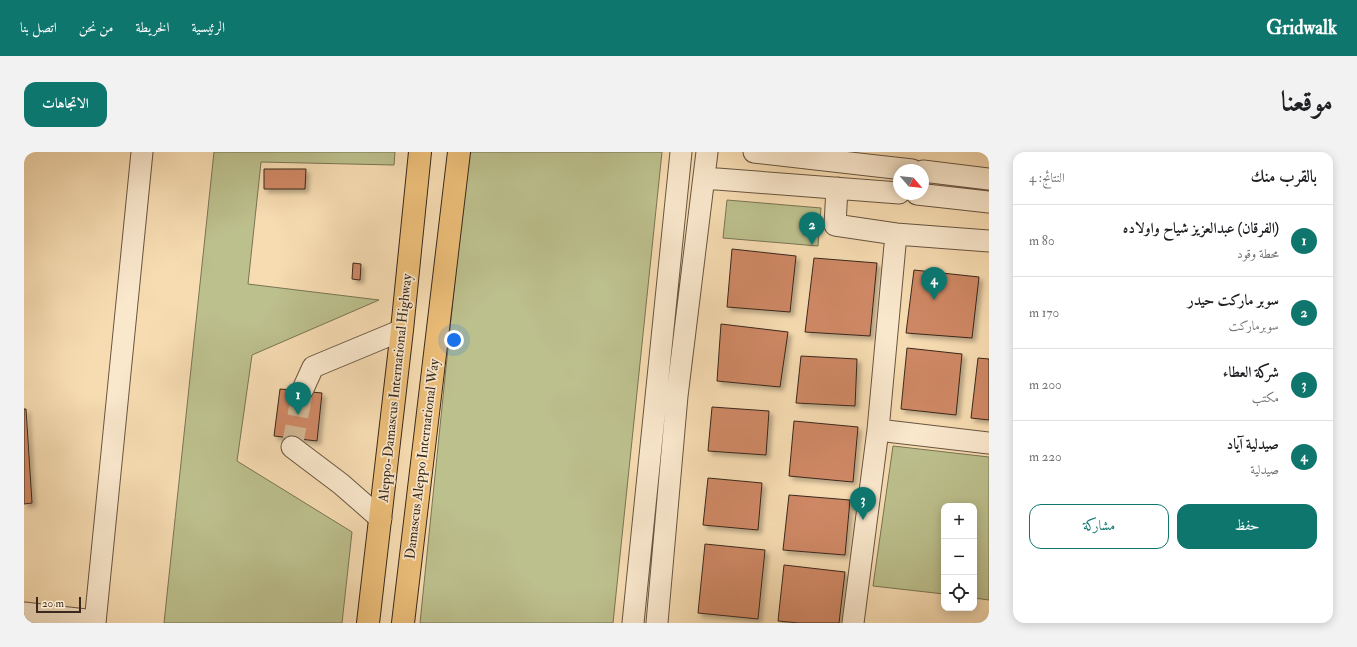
<!DOCTYPE html>
<html lang="ar">
<meta charset="utf-8">
<style>
body{margin:0;font-family:"IM FELL Double Pica",Amiri,serif;background:#f2f2f2;color:#202124;direction:rtl}
.controls{position:absolute;right:12px;bottom:12px;display:grid;overflow:hidden;border-radius:8px;box-shadow:0 2px 10px #0003}
.controls button{width:36px;height:36px;display:grid;place-items:center;padding:0;border:0;border-bottom:1px solid #e0e0e0;background:#fff;color:#202124;font:20px sans-serif}
.compass{position:absolute;left:869px;top:12px;width:36px;height:36px;border-radius:50%;background:#fff;box-shadow:0 2px 10px #0003;rotate:118deg}
.scale{position:absolute;left:12px;bottom:10px;width:45px;box-sizing:border-box;padding-left:4px;border:2px solid #39281b;border-top:0;font-size:11px;line-height:14px;white-space:nowrap;color:#39281b;-webkit-text-stroke:3px #fae8cd;paint-order:stroke}
.you{position:absolute;left:430px;top:188px;width:14px;height:14px;margin:-10px;border:3px solid #fff;border-radius:50%;background:#1a73e8;box-shadow:0 0 0 6px #1a73e833}
.badge{display:grid;place-items:center;width:26px;height:26px;border-radius:50%;background:#0f766e;color:#fff;font-size:13px;font-weight:700}
.pin{position:absolute;translate:-50% -33px;filter:drop-shadow(0 1px 2px #0008)}
.pin::after{content:'';position:absolute;top:21px;width:14px;height:12px;background:inherit;clip-path:polygon(0 0,100% 0,50% 100%)}
.list{margin:0;padding:0;list-style:none}
h2{display:flex;justify-content:space-between;align-items:center;height:52px;margin:0;padding:0 16px;font-size:17px}
h2 small{font-size:13px;font-weight:400;color:#757577}
.list li{display:grid;grid-template-columns:26px 1fr auto;gap:12px;align-items:center;box-sizing:border-box;height:72px;padding:0 16px;border-top:1px solid #e0e0e0}
.list b{display:block;font-size:15px;white-space:nowrap}
.list p{margin:0;font-size:13px;white-space:nowrap;color:#757577}
.list em{font-size:13px;font-style:normal;color:#757577}
.actions{display:flex;gap:8px;padding:12px 16px}
.actions a{flex:1;padding:9px 0;border:1px solid #0f766e;border-radius:12px;text-align:center;font-size:14px;color:#0f766e}
.actions .main{background:#0f766e;color:#fff}
.icon{flex:none;width:22px;height:22px;fill:none;stroke:currentColor;stroke-width:2;stroke-linecap:round;stroke-linejoin:round}
.map{position:relative;flex:none;width:965px;height:471px;overflow:hidden;direction:ltr;border-radius:12px}
header{display:flex;align-items:center;gap:24px;box-sizing:border-box;height:56px;padding:0 20px;background:#0f766e;color:#fff}
header strong{font-size:19px}
nav{display:flex;gap:22px;margin-inline-start:auto;font-size:14px}
.intro{display:flex;align-items:center;justify-content:space-between;box-sizing:border-box;height:96px;padding:0 24px}
h1{margin:0;font-size:28px}
.button{padding:10px 18px;border-radius:12px;background:#0f766e;color:#fff;font-size:14px;font-weight:700}
main{display:flex;gap:24px;padding:0 24px}
aside{flex:1;background:#fff;border-radius:12px;box-shadow:0 2px 10px #0003}
.map>svg:first-child{display:block}
</style>
<header>
<strong>Gridwalk</strong>
<nav><a>الرئيسية</a><a>الخريطة</a><a>من نحن</a><a>اتصل بنا</a></nav>
</header>
<div class="intro"><h1>موقعنا</h1><a class="button">الاتجاهات</a></div>
<main>
<aside>
<h2>بالقرب منك<small>النتائج: 4</small></h2>
<ul class="list">
<li><span class="badge">1</span><div><b>(الفرقان) عبدالعزيز شياح واولاده</b><p>محطة وقود</p></div><em>80 m</em></li>
<li><span class="badge">2</span><div><b>سوبر ماركت حيدر</b><p>سوبرماركت</p></div><em>170 m</em></li>
<li><span class="badge">3</span><div><b>شركة العطاء</b><p>مكتب</p></div><em>200 m</em></li>
<li><span class="badge">4</span><div><b>صيدلية آياد</b><p>صيدلية</p></div><em>220 m</em></li>
</ul>
<div class="actions"><a class="main">حفظ</a><a>مشاركة</a></div>
</aside>
<div class="map">
<svg width="965" height="471" viewBox="0 0 965 471">
<defs>
<filter id="shadow"><feDropShadow dx="3.5" dy="3.5" stdDeviation="2" flood-color="#0004"/></filter>
</defs>
<rect width="100%" height="100%" fill="#f7dcb2"/>
<filter id="stains"><feTurbulence type="fractalNoise" baseFrequency=".005" numOctaves="4"/><feColorMatrix values="0 0 0 0 .2 0 0 0 0 .09 0 0 0 0 .02 0 0 0 .5 -.17"/></filter>
<radialGradient id="worn" r=".72"><stop offset=".6" stop-color="#630" stop-opacity="0"/><stop offset="1" stop-color="#630" stop-opacity=".3"/></radialGradient>
<path fill="#bcc08d" stroke="#7a7454" d="M 190,0 L 371,0 L 370,13 L 237,10 L 224,132 L 355,148 L 228,203 L 213,309 L 328,380 L 318,471 L 140,471 Z
M 444,0 L 638,0 L 589,471 L 396,471 Z
M 703,48 L 797,56 L 794,94 L 699,86 Z
M 869,294 L 965,305 L 965,448 L 950,446 L 950,354 L 920,354 L 920,442 L 849,434 Z"/>
<path fill="#cf8865" stroke="#39281b" filter="url(#shadow)" d="M 240,17 L 282,17 L 281,37 L 240,37 Z
M 708,97 L 772,104 L 766,160 L 703,155 Z
M 790,106 L 853,111 L 846,184 L 781,180 Z
M 329,111 L 337,112 L 336,128 L 328,127 Z
M 890,118 L 955,125 L 948,186 L 882,181 Z
M 697,172 L 764,180 L 756,235 L 693,229 Z
M 883,196 L 938,202 L 932,263 L 877,257 Z
M 777,204 L 833,207 L 831,254 L 772,251 Z
M 954,206 L 965,207 L 965,268 L 947,266 Z
M 256,237 L 298,241 L 293,289 L 250,284 Z
M 688,255 L 745,259 L 742,303 L 684,299 Z
M 0,257 L 2,257 L 8,351 L 0,352 Z
M 770,269 L 834,275 L 829,330 L 765,324 Z
M 684,326 L 738,331 L 734,378 L 679,373 Z
M 765,343 L 826,348 L 821,403 L 759,398 Z
M 681,392 L 741,398 L 734,467 L 674,461 Z
M 760,413 L 821,420 L 815,471 L 775,471 L 754,469 Z"/>
<g fill="none" stroke-linecap="round" stroke-linejoin="round">
<path stroke="#d1b894" stroke-width="21" stroke-dasharray="21 10" stroke-linecap="butt" d="M 268,295 L 279,237"/>
<g stroke="#685541" stroke-width="23">
<path id="minor" d="M 730,0 L 888,18
M 899,19 L 965,27
M 680,26 L 875,41
M 813,36 L 811,73 L 872,82 L 854,278
M 893,42 L 965,50
M 872,82 L 965,89
M 279,237 L 289,215 L 378,178
M 268,295 L 317,332 L 357,367
M 0,461 L 71,469
M 71,471 L 118,0
M 609,471 L 657,0
M 633,471 L 653,244 L 683,0
M 829,471 L 854,278 L 965,291"/>
</g>
<g stroke="#39281b" stroke-width="24">
<path id="highway" d="M 344,471 L 378,178 L 396,0
M 379,471 L 435,0"/>
</g>
<use href="#minor" stroke="#fae8cd" stroke-width="21"/>
<use href="#highway" stroke="#ecbe79" stroke-width="22"/>
</g>
<g text-anchor="middle" dominant-baseline="central" stroke-width="3.5" stroke-linejoin="round" paint-order="stroke">
<g font-size="14" fill="#39281b" stroke="#fae8cd">
<text transform="translate(371 236) rotate(-84)">Aleppo-Damascus International Highway</text>
<text transform="translate(398 307) rotate(-83)">Damascus Aleppo International Way</text>
</g>
</g>
<rect width="100%" height="100%" filter="url(#stains)"/>
<rect width="100%" height="100%" fill="url(#worn)"/>
</svg>
<div class="controls">
<button>+</button>
<button>−</button>
<button><svg class="icon" aria-label="locate" viewBox="0 0 24 24"><circle cx="12" cy="12" r="6"/><path d="M12 2v4M12 18v4M2 12h4M18 12h4"/></svg></button>
</div>
<svg class="compass" viewBox="-18 -18 36 36"><path d="M0-13l5 13h-10z" fill="#e53935"/><path d="M0 13l5-13h-10z" fill="#757577"/></svg>
<div class="scale">20 m</div>
<div class="you"></div>
<div class="pin badge" style="left:274px;top:263px">1</div>
<div class="pin badge" style="left:788px;top:93px">2</div>
<div class="pin badge" style="left:839px;top:368px">3</div>
<div class="pin badge" style="left:910px;top:148px">4</div>
</div>
</main>
